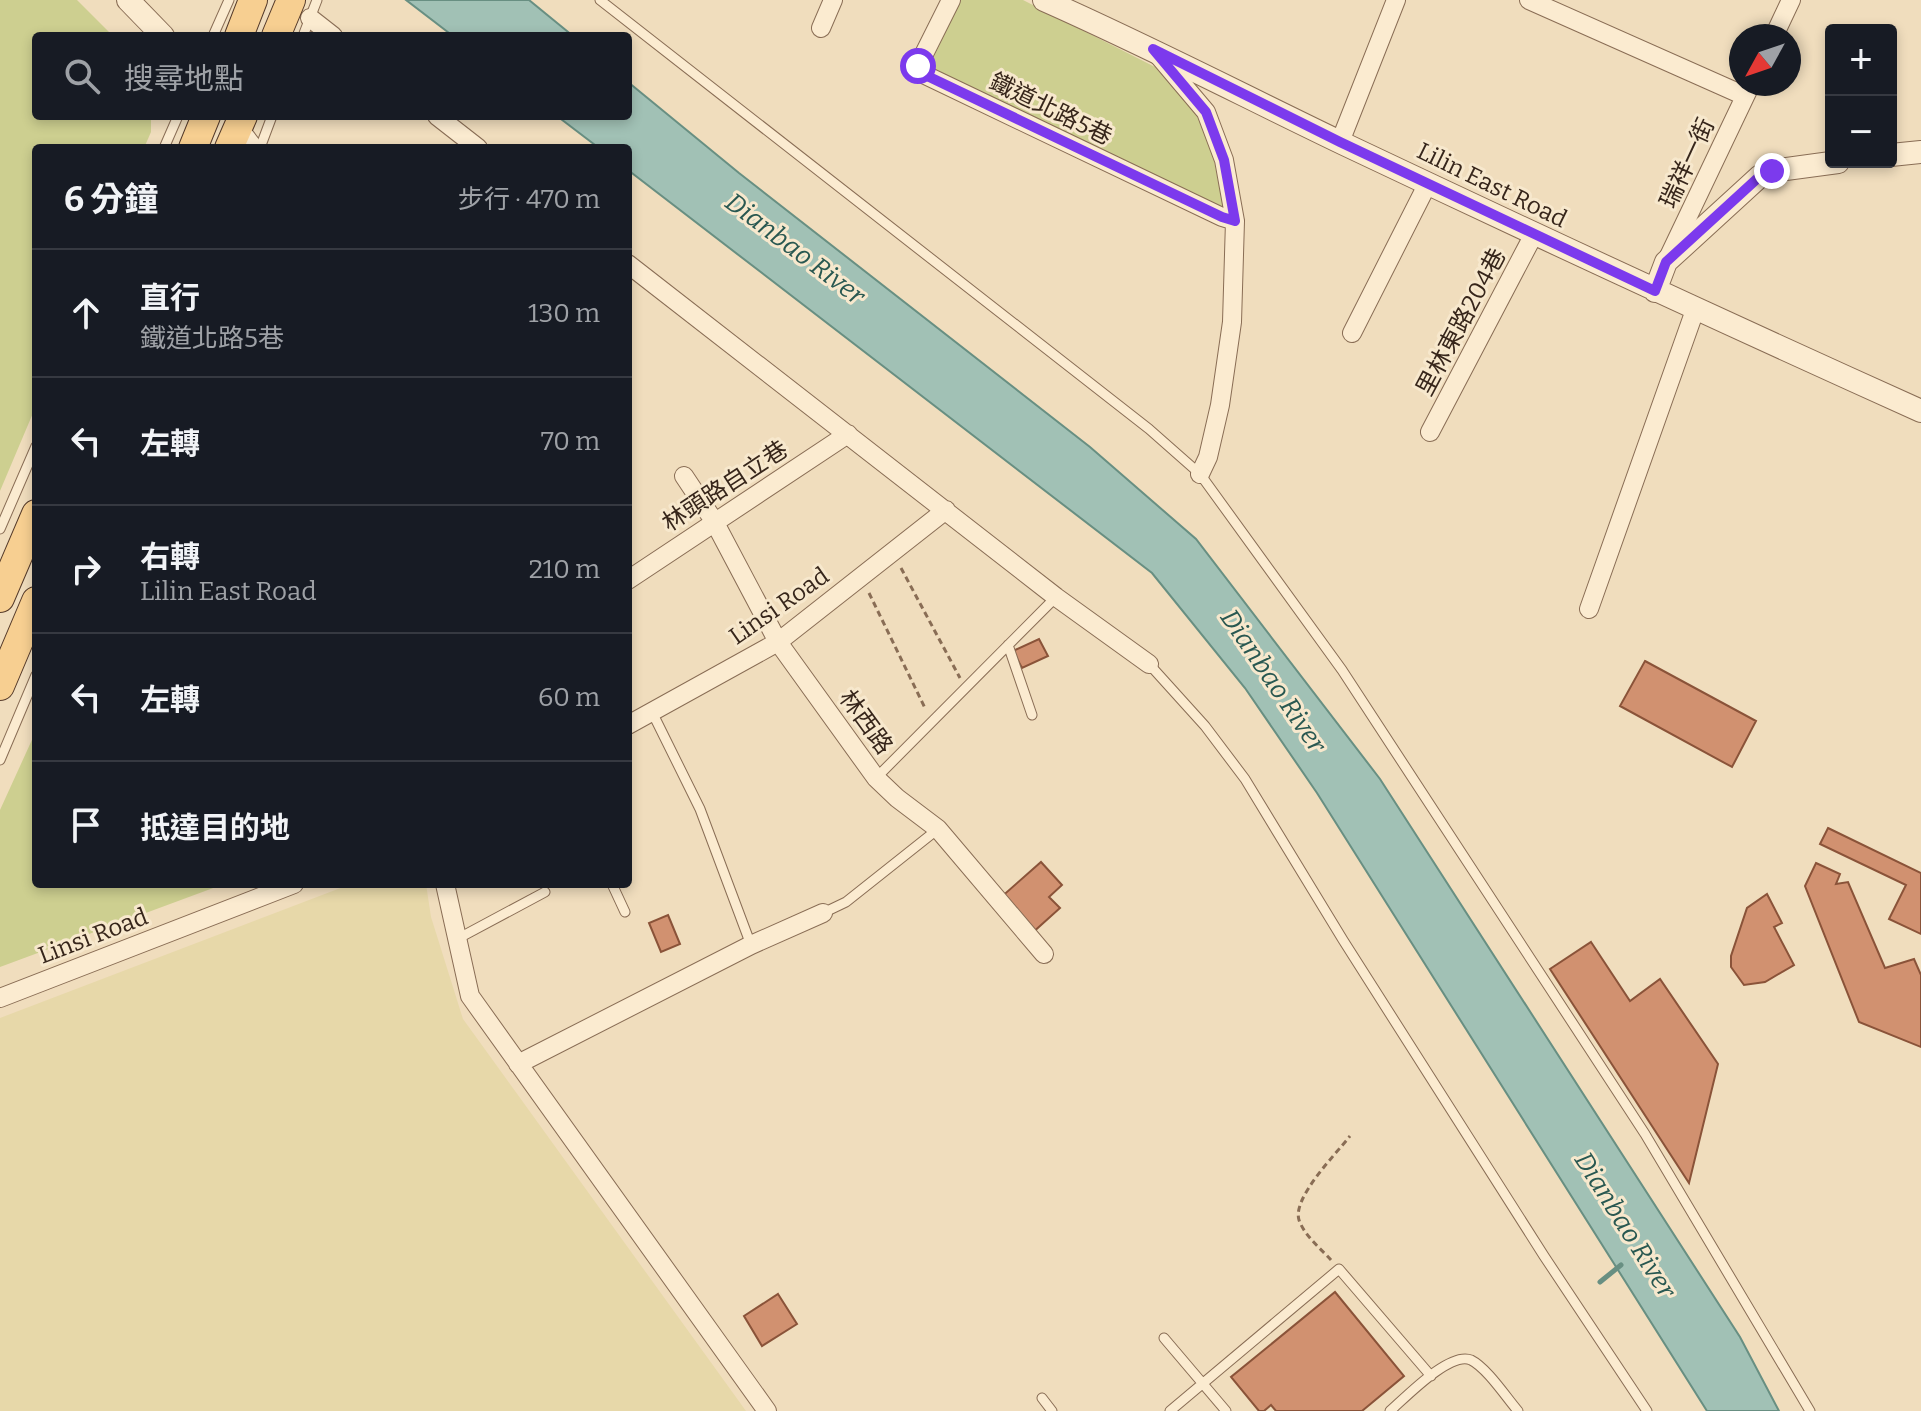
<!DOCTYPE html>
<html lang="zh-TW">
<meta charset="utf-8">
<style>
body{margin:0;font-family:Bitter,"Noto Sans TC",serif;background:#242831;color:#f1f3f6}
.controls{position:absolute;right:24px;top:24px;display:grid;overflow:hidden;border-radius:8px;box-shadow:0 4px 12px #0003}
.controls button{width:72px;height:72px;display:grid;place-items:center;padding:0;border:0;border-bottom:2px solid #363941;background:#171b24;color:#f1f3f6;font:40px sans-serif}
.compass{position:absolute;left:1729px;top:24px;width:72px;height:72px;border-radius:50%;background:#171b24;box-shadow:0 4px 12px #0003;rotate:230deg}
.stop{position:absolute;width:24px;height:24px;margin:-18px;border:6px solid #7c3aed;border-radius:50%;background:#fff}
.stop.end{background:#7c3aed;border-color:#fff;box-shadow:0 2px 8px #0008}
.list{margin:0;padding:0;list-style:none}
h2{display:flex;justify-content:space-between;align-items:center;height:104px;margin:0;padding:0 32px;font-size:34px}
h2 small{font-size:26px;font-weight:400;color:#9ea1a6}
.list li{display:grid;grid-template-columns:52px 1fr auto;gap:24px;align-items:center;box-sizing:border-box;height:128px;padding:0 32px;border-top:2px solid #363941}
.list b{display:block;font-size:30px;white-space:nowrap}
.list p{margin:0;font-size:26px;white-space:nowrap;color:#9ea1a6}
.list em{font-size:26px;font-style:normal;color:#9ea1a6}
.icon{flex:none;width:44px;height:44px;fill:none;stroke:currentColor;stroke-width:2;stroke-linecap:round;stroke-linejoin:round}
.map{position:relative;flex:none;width:1921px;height:1411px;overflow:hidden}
.search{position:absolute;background:#171b24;box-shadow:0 4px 12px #0003;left:32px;top:32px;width:600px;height:88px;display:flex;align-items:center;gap:20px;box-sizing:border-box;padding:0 28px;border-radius:8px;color:#9ea1a6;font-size:30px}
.panel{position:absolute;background:#171b24;box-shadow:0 4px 12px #0003;left:32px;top:144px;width:600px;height:744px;border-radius:8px}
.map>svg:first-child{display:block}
</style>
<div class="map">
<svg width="1921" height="1411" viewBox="0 0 1921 1411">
<rect width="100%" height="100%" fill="#f0ddbd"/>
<path fill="#e7d8a9" d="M 351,884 L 426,884 L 431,917 L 463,1019 L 746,1411 L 0,1411 L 0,1018 Z"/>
<path fill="#cdcf90" d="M 0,0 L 77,0 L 113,36 L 36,36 L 36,116 L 151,116 L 151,132 L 144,148 L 36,148 L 36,406 L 0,491 Z
M 961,0 L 1023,0 L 1155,67 L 1199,117 L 1213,156 L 1224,210 L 928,69 Z
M 36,731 L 36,884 L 224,884 L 0,967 L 0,810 Z"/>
<path fill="#a1c1b5" stroke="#688f82" stroke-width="2" d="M 406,0 L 529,0 L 573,36 L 453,36 Z
M 628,82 L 739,173 L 1090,447 L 1196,539 L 1380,779 L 1740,1337 L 1779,1411 L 1707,1411 L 1317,793 L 1245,688 L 1152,573 L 628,170 L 628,148 L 599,148 L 557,116 L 628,116 Z"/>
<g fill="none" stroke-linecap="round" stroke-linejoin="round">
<path stroke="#688f82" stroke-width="5" d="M 1600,1282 L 1621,1265"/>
</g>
<path fill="#d19170" stroke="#8a5339" stroke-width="2" d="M 1039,639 L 1048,656 L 1022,668 L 1013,651 Z
M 1645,661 L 1756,721 L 1732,767 L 1620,706 Z
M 1828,828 L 1921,873 L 1921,934 L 1889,919 L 1906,885 L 1820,844 Z
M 1041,862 L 1062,885 L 1049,897 L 1060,908 L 1031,934 L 999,899 Z
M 1816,863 L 1840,874 L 1836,884 L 1848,882 L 1885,968 L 1914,959 L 1921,975 L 1921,1047 L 1859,1022 L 1805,886 Z
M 1767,894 L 1782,923 L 1774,927 L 1794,965 L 1765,982 L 1744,985 L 1731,967 L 1731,956 L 1747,908 Z
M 668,915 L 680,944 L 661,952 L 649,923 Z
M 1591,942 L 1630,1001 L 1660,979 L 1718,1064 L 1689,1183 L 1550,969 Z
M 1335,1292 L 1404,1376 L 1362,1411 L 1276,1411 L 1271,1405 L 1264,1411 L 1259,1411 L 1231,1377 Z
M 778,1294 L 797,1324 L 762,1346 L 744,1316 Z"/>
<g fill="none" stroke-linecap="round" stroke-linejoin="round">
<g stroke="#896d55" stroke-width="11">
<path id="service" d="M 600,0 L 1149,429 L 1200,474 L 1342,670 L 1645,1134 L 1810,1411
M 213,36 L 229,0
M 303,36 L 317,0
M 164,148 L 178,116
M 260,148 L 272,116
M 0,529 L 36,446
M 1008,645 L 1032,715
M 1149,664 L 1205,726 L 1245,779 L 1343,940 L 1544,1256 L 1647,1411
M 652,712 L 700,809 L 751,945
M 0,760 L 36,675
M 876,778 L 1056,597
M 612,884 L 625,912
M 823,913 L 846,902 L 938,829
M 459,938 L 545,892
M 1164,1338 L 1226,1411
M 1042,1398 L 1052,1411
M 1170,1411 L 1339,1269 L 1431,1376
M 1390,1411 C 1406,1397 1450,1351 1471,1360 C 1487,1368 1506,1397 1518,1411"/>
</g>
<g stroke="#896d55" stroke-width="20">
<path id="minor" d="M 951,0 L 918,66 L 921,73 L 1222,217 L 1235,221
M 1529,0 L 1745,96
M 310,18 L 333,36
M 821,28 L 833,0
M 1774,36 L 1791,0
M 1157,54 L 1206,112 L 1224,160 L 1235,221 L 1232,322 L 1220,405 L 1208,457 L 1200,474
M 437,116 L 478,148
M 238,127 L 254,148
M 1340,142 L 1396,0
M 1669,256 L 1751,84
M 628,264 L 1056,597 L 1149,664
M 1352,333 L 1428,183
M 1430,432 L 1534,234
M 684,476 L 714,521 L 778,642 L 876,778 L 897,798 L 938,829 L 1044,954
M 628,580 L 848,434
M 1589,609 L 1695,310
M 628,725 L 778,642 L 946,510
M 445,884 L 470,996 L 767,1411
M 0,998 L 294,884
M 518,1064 L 751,945 L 823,913"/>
</g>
<g stroke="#896d55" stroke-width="24">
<path id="tertiary" d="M 128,0 L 163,36
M 1044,0 C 1146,45 1244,96 1344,144 C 1536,235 1728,324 1921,411
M 1891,155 L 1921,152
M 1655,291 L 1666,262 L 1759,177 L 1772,171 L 1838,162"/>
</g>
<g stroke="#563b2a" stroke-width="30">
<path id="primary" d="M 239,36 L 253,0
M 276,36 L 291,0
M 193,148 L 206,116
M 229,148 L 243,116
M 0,598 L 36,514
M 0,686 L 36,601"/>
</g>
<path stroke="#896d55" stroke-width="3" stroke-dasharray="6 4" stroke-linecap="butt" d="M 901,568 L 960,678
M 869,593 L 925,708
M 1331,1260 C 1321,1249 1304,1235 1299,1220 C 1292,1198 1336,1154 1350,1136"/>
<use href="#service" stroke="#fbebd0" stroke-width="9"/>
<use href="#minor" stroke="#fbebd0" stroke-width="18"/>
<use href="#tertiary" stroke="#fbebd0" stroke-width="22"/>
<use href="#primary" stroke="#f7cf91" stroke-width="28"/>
</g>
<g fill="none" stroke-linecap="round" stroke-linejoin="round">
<path stroke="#7c3aed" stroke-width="10" d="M 918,66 L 921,73 L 1222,217 L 1235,221 L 1224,160 L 1206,112 L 1153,49 L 1340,142 L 1655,291 L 1666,262 L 1759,177 L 1772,171"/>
</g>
<g text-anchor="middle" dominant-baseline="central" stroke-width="6" stroke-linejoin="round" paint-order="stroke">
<g font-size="24" fill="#37261b" stroke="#f7e8cd">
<text transform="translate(1051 109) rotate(26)">鐵道北路5巷</text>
<text transform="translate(1687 163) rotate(-65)">瑞祥一街</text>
<text transform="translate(1492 185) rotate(26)">Lilin East Road</text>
<text transform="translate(1461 322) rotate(-62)">里林東路204巷</text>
<text transform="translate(725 486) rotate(-33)">林頭路自立巷</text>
<text transform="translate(779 606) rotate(-35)">Linsi Road</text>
<text transform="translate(866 722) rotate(54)">林西路</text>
<text transform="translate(93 936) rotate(-21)">Linsi Road</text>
</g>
<g font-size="26" font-style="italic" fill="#295851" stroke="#f7e8cd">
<text transform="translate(795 249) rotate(37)">Dianbao River</text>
<text transform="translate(1273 681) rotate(56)">Dianbao River</text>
<text transform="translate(1625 1225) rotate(58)">Dianbao River</text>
</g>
</g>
</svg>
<div class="controls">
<button>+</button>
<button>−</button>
</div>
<svg class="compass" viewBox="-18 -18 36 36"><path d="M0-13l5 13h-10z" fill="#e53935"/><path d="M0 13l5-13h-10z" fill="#9ea1a6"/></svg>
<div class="stop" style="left:918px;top:66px"></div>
<div class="stop end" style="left:1772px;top:171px"></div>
<div class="search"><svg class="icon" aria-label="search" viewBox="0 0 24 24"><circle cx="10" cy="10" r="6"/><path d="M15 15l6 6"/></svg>搜尋地點</div>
<section class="panel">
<h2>6 分鐘<small>步行 · 470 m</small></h2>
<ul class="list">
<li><svg class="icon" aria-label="ahead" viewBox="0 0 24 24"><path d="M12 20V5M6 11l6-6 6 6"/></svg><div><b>直行</b><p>鐵道北路5巷</p></div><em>130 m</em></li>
<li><svg class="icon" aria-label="left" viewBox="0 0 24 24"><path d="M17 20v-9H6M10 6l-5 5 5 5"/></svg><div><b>左轉</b></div><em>70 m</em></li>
<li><svg class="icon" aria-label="right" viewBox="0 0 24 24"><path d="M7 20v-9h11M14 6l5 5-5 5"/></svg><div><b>右轉</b><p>Lilin East Road</p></div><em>210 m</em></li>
<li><svg class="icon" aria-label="left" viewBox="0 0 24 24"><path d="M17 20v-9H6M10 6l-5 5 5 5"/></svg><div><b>左轉</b></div><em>60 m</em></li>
<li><svg class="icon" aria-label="arrive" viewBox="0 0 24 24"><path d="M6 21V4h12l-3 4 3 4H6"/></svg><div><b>抵達目的地</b></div></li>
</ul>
</section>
</div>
